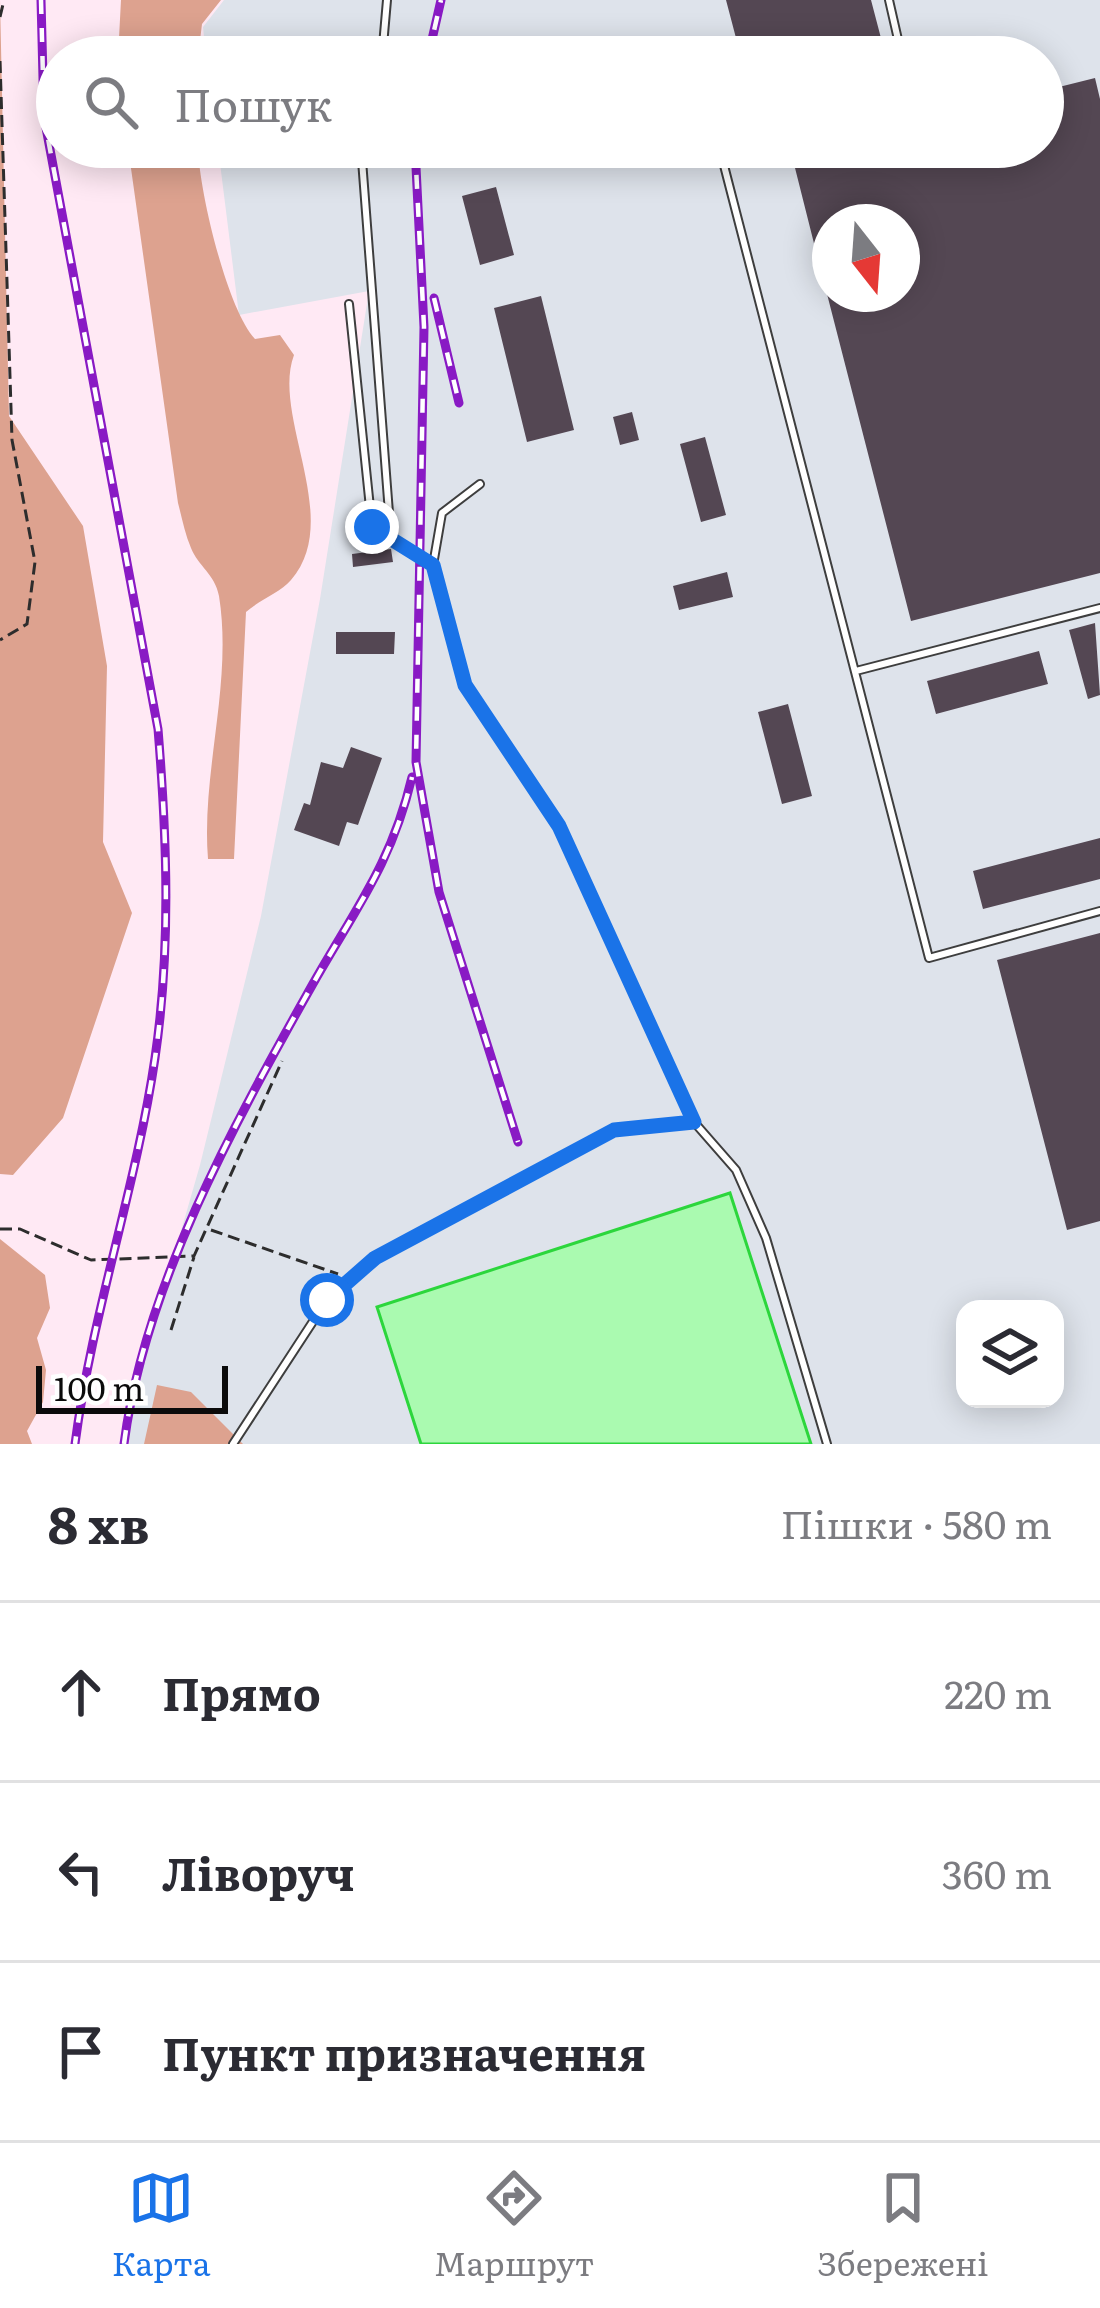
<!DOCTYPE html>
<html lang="uk">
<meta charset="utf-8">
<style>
body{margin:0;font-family:Literata,serif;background:#f7f7f7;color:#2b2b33}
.controls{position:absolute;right:36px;bottom:36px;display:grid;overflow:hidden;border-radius:24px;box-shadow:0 6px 30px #0003}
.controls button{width:108px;height:108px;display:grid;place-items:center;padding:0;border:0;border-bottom:3px solid #e1e1e2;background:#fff;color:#2b2b33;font:60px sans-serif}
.compass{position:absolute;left:812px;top:204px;width:108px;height:108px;border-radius:50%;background:#fff;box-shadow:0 6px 30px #0003;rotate:163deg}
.scale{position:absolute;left:36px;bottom:30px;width:192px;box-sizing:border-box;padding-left:12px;border:6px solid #0b0b0b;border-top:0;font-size:33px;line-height:42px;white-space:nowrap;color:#0b0b0b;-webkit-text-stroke:9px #fff;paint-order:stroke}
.stop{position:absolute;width:36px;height:36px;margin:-27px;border:9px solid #1a73e8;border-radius:50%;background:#fff}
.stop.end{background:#1a73e8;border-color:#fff;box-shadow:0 3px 12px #0008}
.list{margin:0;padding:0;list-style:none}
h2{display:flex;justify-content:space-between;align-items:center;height:156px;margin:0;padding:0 48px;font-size:51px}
h2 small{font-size:39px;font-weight:400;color:#7c7c81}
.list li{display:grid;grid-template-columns:78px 1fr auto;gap:36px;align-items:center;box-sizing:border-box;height:180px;padding:0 48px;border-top:3px solid #e1e1e2}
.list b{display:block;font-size:45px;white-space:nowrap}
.list em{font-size:39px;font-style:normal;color:#7c7c81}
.icon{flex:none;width:66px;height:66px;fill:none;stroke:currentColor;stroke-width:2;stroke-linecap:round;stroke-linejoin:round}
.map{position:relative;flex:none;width:1100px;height:1444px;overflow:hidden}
.search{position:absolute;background:#fff;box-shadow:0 6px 30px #0003;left:36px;right:36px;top:36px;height:132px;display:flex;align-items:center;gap:30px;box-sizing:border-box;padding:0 42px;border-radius:66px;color:#7c7c81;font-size:45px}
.sheet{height:696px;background:#fff}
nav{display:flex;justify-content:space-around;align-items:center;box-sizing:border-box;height:168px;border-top:3px solid #e1e1e2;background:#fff;font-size:33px;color:#7c7c81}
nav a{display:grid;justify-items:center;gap:6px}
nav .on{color:#1a73e8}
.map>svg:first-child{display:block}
</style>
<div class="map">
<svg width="1100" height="1444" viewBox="0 0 1100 1444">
<rect width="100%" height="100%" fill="#ffe9f4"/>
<path fill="#dee3eb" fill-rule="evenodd" d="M 224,0 L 1100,0 L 1100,1444 L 129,1444 L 131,1405 L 200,1165 L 261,916 L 320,599 L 369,291 L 239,315 L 218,147 L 1043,147 L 1043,57 L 206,57 L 203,27 ZM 830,222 L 902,222 L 902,294 L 830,294 ZM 965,1309 L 1055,1309 L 1055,1399 L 965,1399 Z"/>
<path fill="#dda28f" d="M 0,0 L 9,416 L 83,526 L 107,666 L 103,842 L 132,913 L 63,1118 L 13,1175 L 0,1174 Z
M 121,0 L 221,0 L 202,24 L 198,57 L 118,57 Z
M 128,147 L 198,147 C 199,191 227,309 255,339 L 280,335 L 294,355 C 271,416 344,519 291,580 C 280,593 259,600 246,612 L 234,859 L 208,859 C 201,772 233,684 219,596 C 215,574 198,566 191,548 C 185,534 182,518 178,503 Z
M 0,1239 L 45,1275 L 50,1308 L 37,1338 L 46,1370 L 43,1402 L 27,1431 L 32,1444 L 0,1444 Z
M 157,1385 L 191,1392 L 243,1444 L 144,1444 Z"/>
<path fill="#aafab0" stroke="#2cd63c" stroke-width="3" d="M 730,1193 L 811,1444 L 421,1444 L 377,1307 Z"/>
<path fill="#544753" d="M 726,0 L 871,0 L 882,42 L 859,49 L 861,57 L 741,57 Z
M 1095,78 L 1100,99 L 1100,573 L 911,621 L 827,294 L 902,294 L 902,222 L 830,222 L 826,291 L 792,156 L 826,147 L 1043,147 L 1043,91 Z
M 496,187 L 514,255 L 480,265 L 462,196 Z
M 541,296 L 574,430 L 527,442 L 494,308 Z
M 632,412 L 639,440 L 620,445 L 613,417 Z
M 705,437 L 726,515 L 701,522 L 680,444 Z
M 391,549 L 393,562 L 353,567 L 352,554 Z
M 727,572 L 733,597 L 679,610 L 673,586 Z
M 1095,623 L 1100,695 L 1088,699 L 1069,630 Z
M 336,632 L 395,632 L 394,654 L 336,654 Z
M 1039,651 L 1048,684 L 936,714 L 927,681 Z
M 788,704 L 812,796 L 782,804 L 758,712 Z
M 351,747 L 382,758 L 358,825 L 347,822 L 339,846 L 294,830 L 304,803 L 310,805 L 321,762 L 343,768 Z
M 1100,838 L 1100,879 L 983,909 L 973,871 Z
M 1100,933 L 1100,1221 L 1067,1230 L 997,960 Z"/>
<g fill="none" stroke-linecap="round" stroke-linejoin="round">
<g stroke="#3e3e3e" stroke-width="10">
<path id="service" d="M 889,0 L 902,57
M 382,57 L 387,0
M 361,147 L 391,539 L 433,565
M 720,150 L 929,958 L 1100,911
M 349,304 L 372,527 L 391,539
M 480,484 L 442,513 L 433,565 L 465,685 L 559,826 L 694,1122
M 856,671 L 1100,608
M 233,1444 L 327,1300 L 375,1258 L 614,1130 L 694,1122 L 736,1170 L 766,1238 L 827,1444"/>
</g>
<path stroke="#2d2d2d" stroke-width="3" stroke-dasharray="12 6" stroke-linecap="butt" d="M 0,17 L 4,0
M 0,61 L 12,440 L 35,562 L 27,624 L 0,640
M 0,1229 L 20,1229 L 91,1260 L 194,1256 L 282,1061
M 211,1230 L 338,1274
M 171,1330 L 194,1257"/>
<use href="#service" stroke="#fff" stroke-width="6"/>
<g stroke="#891ac4" stroke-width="9">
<path id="rail" d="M 41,0 L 44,117 L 158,729 C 167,840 171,948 155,1058 C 136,1188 92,1313 75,1444
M 428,57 L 441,0
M 415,147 L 424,327 L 416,762 L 439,892 L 518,1142
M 434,298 L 459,403
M 124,1444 C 144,1287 233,1126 310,989 C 353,912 391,866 412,777"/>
</g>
<use href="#rail" stroke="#fff" stroke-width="4.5" stroke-dasharray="14" stroke-linecap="butt"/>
</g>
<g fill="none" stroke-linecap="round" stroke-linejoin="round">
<path stroke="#1a73e8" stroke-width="15" d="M 327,1300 L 375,1258 L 614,1130 L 694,1122 L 559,826 L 465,685 L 433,565 L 372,527"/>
</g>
</svg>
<div class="controls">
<button><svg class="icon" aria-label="layers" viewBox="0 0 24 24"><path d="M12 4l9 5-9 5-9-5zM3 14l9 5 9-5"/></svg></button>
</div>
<svg class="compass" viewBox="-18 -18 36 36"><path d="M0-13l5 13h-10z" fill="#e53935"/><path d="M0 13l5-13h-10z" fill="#7c7c81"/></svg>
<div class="scale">100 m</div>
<div class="stop" style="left:327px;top:1300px"></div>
<div class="stop end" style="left:372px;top:527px"></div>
<div class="search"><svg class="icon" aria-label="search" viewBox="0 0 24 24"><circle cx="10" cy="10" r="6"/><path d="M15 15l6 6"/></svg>Пошук</div>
</div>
<section class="sheet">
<h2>8 хв<small>Пішки · 580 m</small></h2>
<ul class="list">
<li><svg class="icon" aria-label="ahead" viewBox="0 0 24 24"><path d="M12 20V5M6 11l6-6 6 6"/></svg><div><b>Прямо</b></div><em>220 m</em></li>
<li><svg class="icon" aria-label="left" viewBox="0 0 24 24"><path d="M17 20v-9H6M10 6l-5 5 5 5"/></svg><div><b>Ліворуч</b></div><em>360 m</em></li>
<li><svg class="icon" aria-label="arrive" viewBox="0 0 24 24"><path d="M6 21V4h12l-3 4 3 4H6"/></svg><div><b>Пункт призначення</b></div></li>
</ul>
</section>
<nav>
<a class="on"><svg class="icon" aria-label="map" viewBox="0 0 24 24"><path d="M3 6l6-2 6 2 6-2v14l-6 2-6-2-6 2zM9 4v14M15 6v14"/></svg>Карта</a>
<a><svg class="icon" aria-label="directions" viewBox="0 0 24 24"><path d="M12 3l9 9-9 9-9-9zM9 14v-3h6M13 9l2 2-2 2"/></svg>Маршрут</a>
<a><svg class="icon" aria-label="saved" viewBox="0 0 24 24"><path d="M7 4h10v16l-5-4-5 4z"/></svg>Збережені</a>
</nav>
